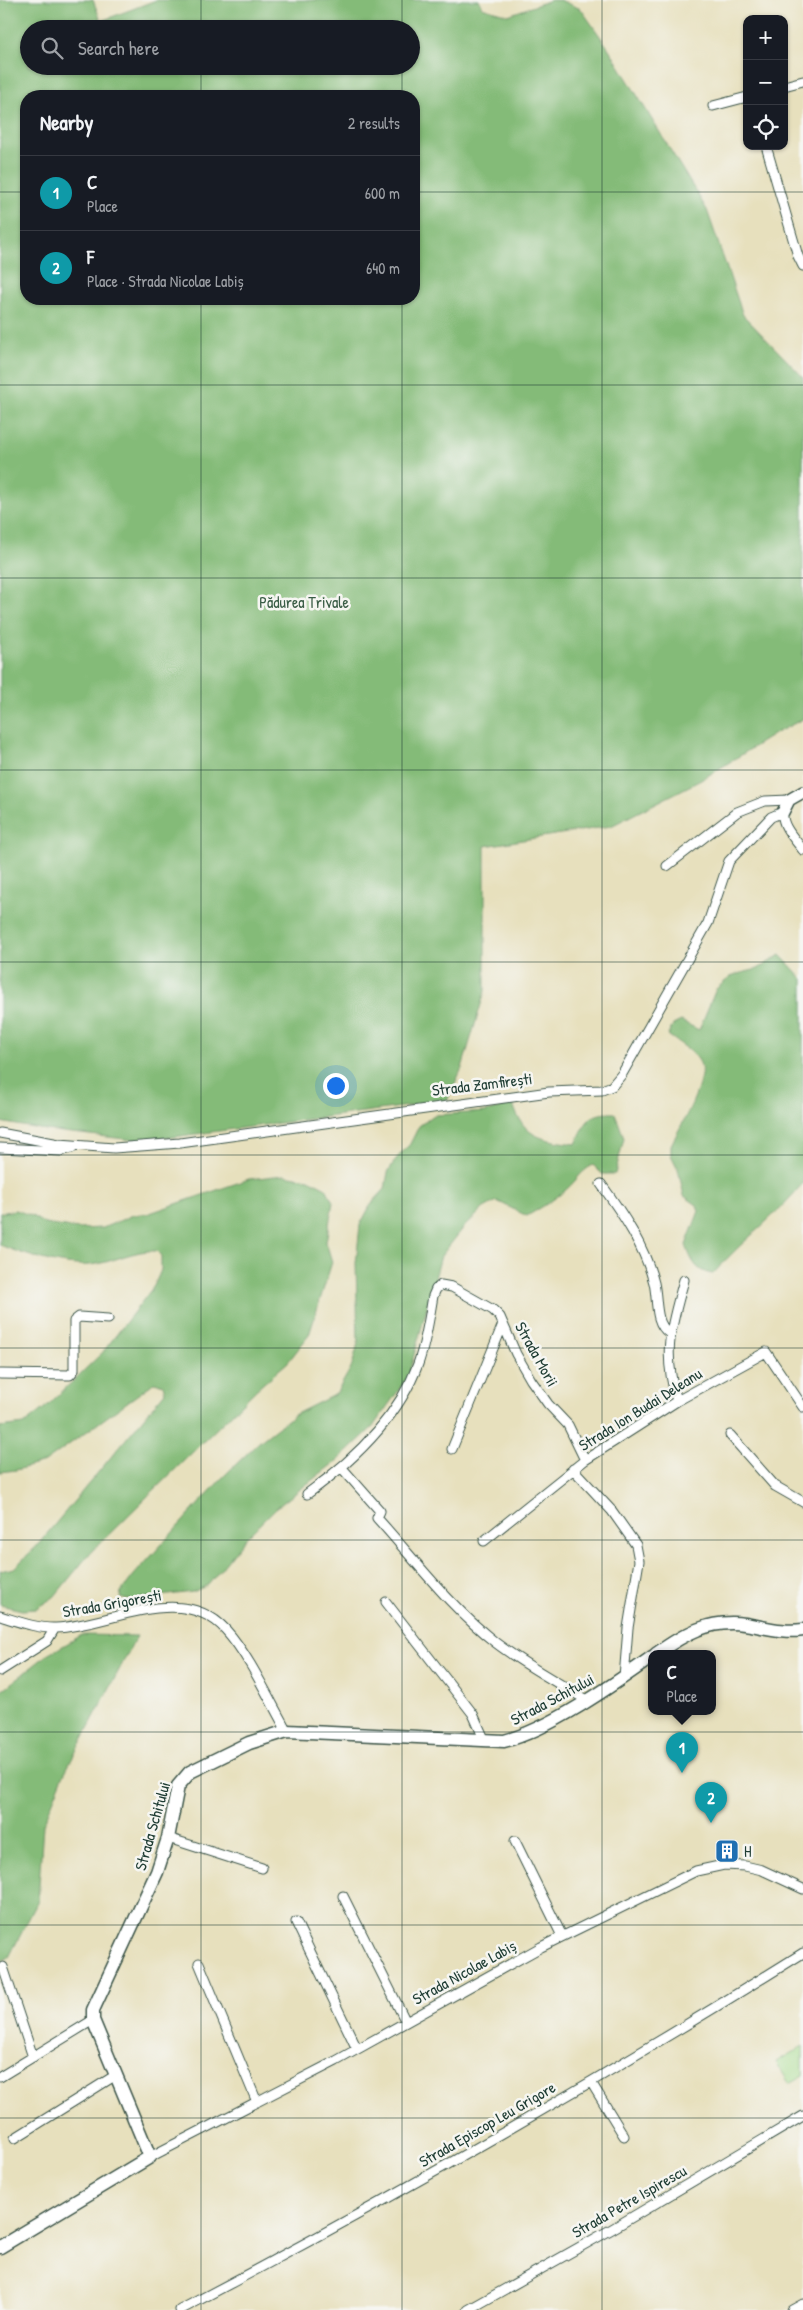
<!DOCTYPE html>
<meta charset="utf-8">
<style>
body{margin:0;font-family:"Patrick Hand",sans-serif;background:#242831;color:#f1f3f6}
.controls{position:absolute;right:15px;top:15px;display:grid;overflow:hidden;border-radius:10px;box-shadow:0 1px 4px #0004}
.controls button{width:45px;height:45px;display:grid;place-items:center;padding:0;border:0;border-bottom:1px solid #363941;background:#171b24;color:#f1f3f6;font:25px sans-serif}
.you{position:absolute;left:335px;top:1085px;width:18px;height:18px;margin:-12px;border:4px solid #fff;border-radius:50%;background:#1a73e8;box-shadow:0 0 0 8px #1a73e833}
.badge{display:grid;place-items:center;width:32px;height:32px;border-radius:50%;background:#db2777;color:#fff;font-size:16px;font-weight:700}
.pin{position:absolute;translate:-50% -41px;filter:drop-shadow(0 1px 2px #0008)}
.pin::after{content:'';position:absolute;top:26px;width:18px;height:15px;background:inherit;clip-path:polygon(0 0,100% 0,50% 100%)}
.popup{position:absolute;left:648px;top:1650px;width:68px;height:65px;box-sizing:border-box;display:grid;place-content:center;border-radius:10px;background:#171b24;filter:drop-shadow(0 1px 4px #0005);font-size:16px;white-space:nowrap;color:#9ea1a6}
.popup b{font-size:19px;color:#f1f3f6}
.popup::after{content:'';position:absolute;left:50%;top:100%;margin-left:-10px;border:10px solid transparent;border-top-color:#171b24}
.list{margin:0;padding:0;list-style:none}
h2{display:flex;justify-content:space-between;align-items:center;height:65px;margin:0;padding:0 20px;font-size:21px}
h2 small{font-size:16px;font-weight:400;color:#9ea1a6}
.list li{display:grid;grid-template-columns:32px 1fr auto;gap:15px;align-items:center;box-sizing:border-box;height:75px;padding:0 20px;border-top:1px solid #363941}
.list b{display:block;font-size:19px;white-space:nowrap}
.list p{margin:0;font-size:16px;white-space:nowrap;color:#9ea1a6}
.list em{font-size:16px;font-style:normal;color:#9ea1a6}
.icon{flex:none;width:28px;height:28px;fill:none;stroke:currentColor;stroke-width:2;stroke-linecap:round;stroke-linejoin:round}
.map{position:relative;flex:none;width:803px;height:2310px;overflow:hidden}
.search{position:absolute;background:#171b24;box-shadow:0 1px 4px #0004;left:20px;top:20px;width:400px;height:55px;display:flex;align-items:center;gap:12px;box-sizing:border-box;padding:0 18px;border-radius:28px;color:#9ea1a6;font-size:19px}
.panel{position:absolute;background:#171b24;box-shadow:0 1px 4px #0004;left:20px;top:90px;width:400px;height:215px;border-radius:20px}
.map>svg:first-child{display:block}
</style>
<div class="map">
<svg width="803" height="2310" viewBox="0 0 803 2310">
<rect width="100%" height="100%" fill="#f6f6f2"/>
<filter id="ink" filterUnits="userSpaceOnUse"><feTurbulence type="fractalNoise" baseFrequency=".02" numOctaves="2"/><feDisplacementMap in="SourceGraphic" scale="10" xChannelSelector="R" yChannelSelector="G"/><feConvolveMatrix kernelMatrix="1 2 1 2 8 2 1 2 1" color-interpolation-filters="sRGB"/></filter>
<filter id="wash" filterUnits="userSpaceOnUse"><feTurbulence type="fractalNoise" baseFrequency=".0096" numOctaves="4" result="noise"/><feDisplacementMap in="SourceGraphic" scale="20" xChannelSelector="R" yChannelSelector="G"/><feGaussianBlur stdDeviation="1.12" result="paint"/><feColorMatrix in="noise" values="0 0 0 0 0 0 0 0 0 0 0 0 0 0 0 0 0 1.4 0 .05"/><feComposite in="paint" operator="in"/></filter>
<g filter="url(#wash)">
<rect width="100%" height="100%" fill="#e7e0bd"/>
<path fill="#a5db8c" stroke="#628c60" d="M 803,2046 L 803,2075 L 789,2083 L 776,2062 Z"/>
<path fill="#84bb78" stroke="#527c56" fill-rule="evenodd" d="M 0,0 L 93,0 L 101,21 L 156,0 L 479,0 L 482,7 L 508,15 L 551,0 L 560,0 L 581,9 L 609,49 L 707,210 L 743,315 L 803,377 L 803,719 L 776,733 L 701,780 L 611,826 L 485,846 L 485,991 L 462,1068 L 447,1101 L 143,1141 L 45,1130 L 0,1122 ZM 29,29 L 411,29 L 411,66 L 29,66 ZM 26,96 L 414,96 L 414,299 L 26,299 Z
M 780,955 L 803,979 L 803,1183 C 776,1217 741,1241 713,1274 C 696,1272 691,1260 686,1245 L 699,1211 L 697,1205 L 684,1196 L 678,1169 L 671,1155 L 671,1145 C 680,1127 705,1085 701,1066 C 698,1053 678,1043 668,1035 L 673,1025 L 681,1021 L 699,1030 L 716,989 L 733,975 L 758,969 Z
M 513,1104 C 524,1139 544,1140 576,1144 C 586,1122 588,1112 615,1113 L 624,1138 L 615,1174 L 602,1174 L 593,1165 C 581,1171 577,1180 567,1189 C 555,1199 541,1208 527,1216 L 497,1201 L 484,1208 L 465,1226 L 441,1256 L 408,1377 L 372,1428 L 338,1460 L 276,1508 L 245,1539 L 208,1585 L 193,1592 L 127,1600 L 120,1598 L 121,1592 L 134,1575 L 224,1476 L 259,1442 L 294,1415 L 336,1394 L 352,1366 L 358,1343 L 356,1263 L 360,1225 L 371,1204 L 385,1189 L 388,1172 L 396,1159 L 410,1144 L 419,1126 L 434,1115 L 486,1112 Z
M 284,1175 L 309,1179 L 326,1188 L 333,1202 L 326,1242 L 332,1262 L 309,1335 L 288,1362 L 257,1389 L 91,1552 L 54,1597 L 35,1609 L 22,1610 L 0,1605 L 0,1571 L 14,1568 L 36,1547 L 165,1392 L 163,1385 L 155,1382 L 45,1462 L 16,1470 L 0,1472 L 0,1427 L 24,1424 L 47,1406 L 103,1352 L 154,1286 L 161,1270 L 161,1256 L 157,1251 C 134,1249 113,1263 90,1265 C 63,1267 24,1255 0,1245 L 0,1213 L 16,1210 L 32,1216 L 45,1224 L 78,1229 L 103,1228 L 133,1215 L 147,1214 L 249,1179 Z
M 82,1635 L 137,1636 L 64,1774 L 43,1825 L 38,1901 L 8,1959 L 0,1962 L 0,1692 L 47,1655 Z"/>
</g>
<g filter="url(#ink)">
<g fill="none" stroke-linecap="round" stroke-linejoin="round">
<g stroke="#3d5549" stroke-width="11">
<path id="minor" d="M 784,86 L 803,81
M 713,106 L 747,97
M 766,146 L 798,256 L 803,266
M 667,866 L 737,812 L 765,801 L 789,800
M 0,1133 L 59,1144 L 114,1148 L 180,1143 L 549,1092 L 602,1090 L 612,1086 L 622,1074 L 708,923 L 729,861 L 771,817 L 783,812 C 781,826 795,839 803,850
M 0,1148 L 61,1151 L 72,1148
M 601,1184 C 623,1214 645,1247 654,1283 C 658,1300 654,1323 669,1333
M 0,1374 L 70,1375 L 74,1370 L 74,1321 L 79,1317 L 108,1319
M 677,1401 C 662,1351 671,1328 684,1280
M 730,1435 L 775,1486 L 803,1502
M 452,1449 L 503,1324
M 342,1468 L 380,1511 L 377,1518 C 415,1560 451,1608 496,1643 C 525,1665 556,1682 587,1700
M 573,1469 L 612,1511 L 636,1545 L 639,1561 L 628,1628 L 624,1678
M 307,1494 C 353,1461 398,1419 418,1364 C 426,1342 429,1319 433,1296 L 436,1289 L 441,1285 L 452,1287 L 493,1310 L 500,1317 L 516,1354 L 531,1380 L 548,1404 L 568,1425 L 585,1460
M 484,1541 L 585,1460 L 677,1401 L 766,1352 L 803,1407
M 386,1602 L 473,1714 L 485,1741
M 0,1616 C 17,1621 38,1629 56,1628 C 109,1626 182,1581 226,1630 C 248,1654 270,1701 287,1731
M 0,1671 L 47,1641 L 55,1628
M 168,1838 L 262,1868
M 515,1841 L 562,1936
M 343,1896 L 406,2022
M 296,1922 L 357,2049
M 199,1963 L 257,2102
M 3,1967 L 33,2057
M 0,2077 L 93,2020
M 591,2082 L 624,2136
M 15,2138 L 116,2075
M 150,2157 L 336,2061 L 541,1947 L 696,1871 L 724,1865 L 745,1866 L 762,1870 L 803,1889
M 180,2310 C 392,2199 600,2080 803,1953
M 468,2310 L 612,2229 L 803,2116
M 792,2310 L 803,2304"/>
</g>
<g stroke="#3d5549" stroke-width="14">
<path id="tertiary" d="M 783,812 L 789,800 L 803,792"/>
</g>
<g stroke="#3d5549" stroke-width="15">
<path id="secondary" d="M 656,1654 C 684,1634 709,1619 745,1624 C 765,1627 783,1633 803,1630
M 0,2247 L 150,2157 L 93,2020 L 93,2010 L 157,1872 L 168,1838 L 178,1786 L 190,1772 L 249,1743 L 287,1731 L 504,1741 C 549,1730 613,1685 652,1657"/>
</g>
<use href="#minor" stroke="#fff" stroke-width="9"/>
<use href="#tertiary" stroke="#fff" stroke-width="11"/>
<use href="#secondary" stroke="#fff" stroke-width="12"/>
</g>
</g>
<path fill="none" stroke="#1f3d34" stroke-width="1" stroke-opacity="0.55" d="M 201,0 L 201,29M 402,0 L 402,29M 602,0 L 602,2310M 201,66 L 201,96M 402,66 L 402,96M 0,192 L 26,192M 414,192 L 803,192M 201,299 L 201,2310M 402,299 L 402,2310M 0,385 L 803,385M 0,578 L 803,578M 0,770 L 803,770M 0,962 L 803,962M 0,1155 L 803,1155M 0,1348 L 803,1348M 0,1540 L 803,1540M 0,1732 L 803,1732M 0,1925 L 803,1925M 0,2118 L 803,2118"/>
<defs>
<g id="building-square" transform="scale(1.25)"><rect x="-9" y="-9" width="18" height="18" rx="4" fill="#1f6fb2" stroke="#f6f6f2"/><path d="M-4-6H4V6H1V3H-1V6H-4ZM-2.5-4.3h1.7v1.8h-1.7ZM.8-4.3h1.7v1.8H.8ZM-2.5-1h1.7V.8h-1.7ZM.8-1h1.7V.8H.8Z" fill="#fff"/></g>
</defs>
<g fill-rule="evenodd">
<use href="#building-square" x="727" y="1851"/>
</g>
<g text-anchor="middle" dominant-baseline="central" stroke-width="5" stroke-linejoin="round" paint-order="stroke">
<g font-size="16" fill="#3a5d46" stroke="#f6f6f2">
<text x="304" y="602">Pădurea Trivale</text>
</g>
<g font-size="16" fill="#1f3d34" stroke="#f6f6f2">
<text transform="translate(482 1084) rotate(-7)">Strada Zamfirești</text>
<text transform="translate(537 1354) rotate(61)">Strada Morii</text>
<text transform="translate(640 1409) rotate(-32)">Strada Ion Budai Deleanu</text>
<text transform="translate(112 1603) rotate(-10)">Strada Grigorești</text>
<text transform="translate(552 1699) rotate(-28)">Strada Schitului</text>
<text transform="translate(152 1826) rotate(-74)">Strada Schitului</text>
<text transform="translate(464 1972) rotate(-29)">Strada Nicolae Labiș</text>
<text transform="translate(487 2124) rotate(-30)">Strada Episcop Leu Grigore</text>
<text transform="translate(629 2201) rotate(-30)">Strada Petre Ispirescu</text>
</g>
<g font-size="16" fill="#1f3d34" stroke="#f6f6f2" text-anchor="start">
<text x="744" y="1851">H</text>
</g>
</g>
</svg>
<div class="controls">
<button>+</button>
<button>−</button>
<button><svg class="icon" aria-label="locate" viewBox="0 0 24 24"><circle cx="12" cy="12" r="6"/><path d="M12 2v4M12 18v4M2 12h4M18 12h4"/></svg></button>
</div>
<div class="you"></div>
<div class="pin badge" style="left:682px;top:1773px;background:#0f9aa8">1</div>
<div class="popup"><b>C</b>Place</div>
<div class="pin badge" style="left:711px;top:1823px;background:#0f9aa8">2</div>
<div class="search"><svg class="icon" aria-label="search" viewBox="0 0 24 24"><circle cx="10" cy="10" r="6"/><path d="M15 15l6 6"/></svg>Search here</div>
<section class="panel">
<h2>Nearby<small>2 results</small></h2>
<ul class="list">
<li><span class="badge" style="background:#0f9aa8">1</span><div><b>C</b><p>Place</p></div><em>600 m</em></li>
<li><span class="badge" style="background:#0f9aa8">2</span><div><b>F</b><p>Place · Strada Nicolae Labiș</p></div><em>640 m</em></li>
</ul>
</section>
</div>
